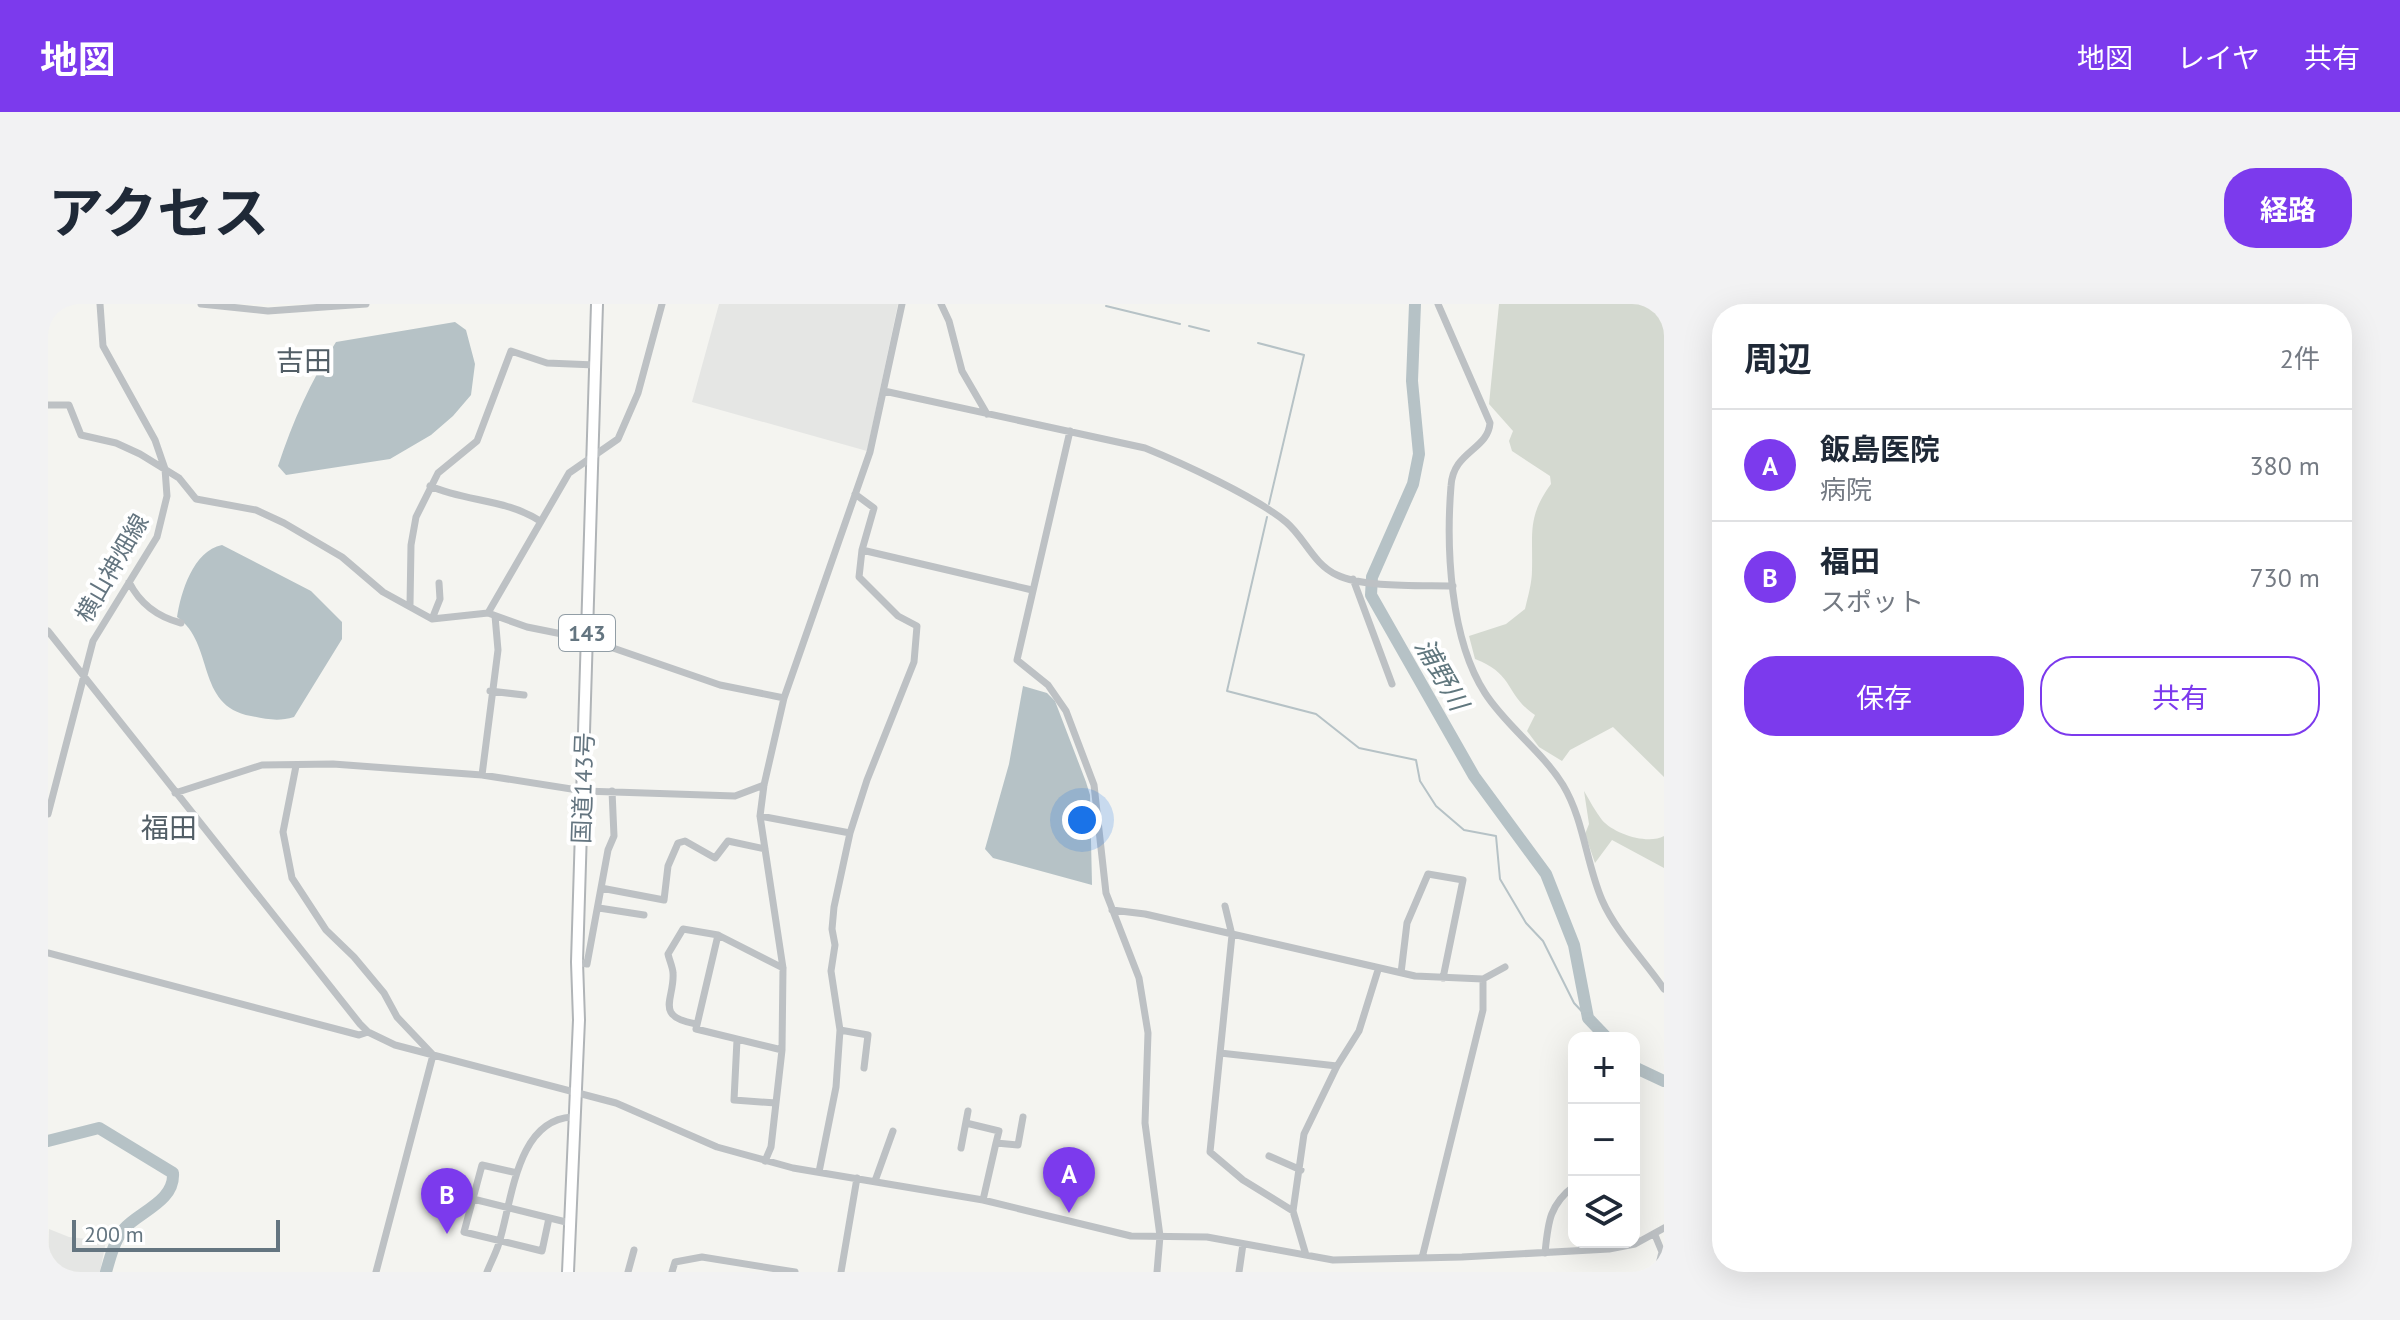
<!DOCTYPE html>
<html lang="ja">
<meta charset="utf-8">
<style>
body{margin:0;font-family:"PT Sans","Noto Sans JP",sans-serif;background:#f2f2f3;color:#1f2937}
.controls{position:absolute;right:24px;bottom:24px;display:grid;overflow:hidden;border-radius:16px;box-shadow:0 8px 32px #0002}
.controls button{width:72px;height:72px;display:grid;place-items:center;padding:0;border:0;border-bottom:2px solid #e0e1e3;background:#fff;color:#1f2937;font:40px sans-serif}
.scale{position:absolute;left:24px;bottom:20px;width:208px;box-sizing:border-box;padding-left:8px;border:4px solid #647580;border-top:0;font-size:22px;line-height:28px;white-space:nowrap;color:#647580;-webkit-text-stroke:6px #fff;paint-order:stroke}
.you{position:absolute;left:1034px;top:516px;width:28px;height:28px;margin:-20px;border:6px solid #fff;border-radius:50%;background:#1a73e8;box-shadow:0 0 0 12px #1a73e833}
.badge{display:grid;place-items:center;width:52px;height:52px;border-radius:50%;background:#7c3aed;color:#fff;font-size:26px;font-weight:700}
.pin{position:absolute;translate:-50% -66px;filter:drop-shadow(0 2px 4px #0008)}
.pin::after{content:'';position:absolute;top:42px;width:28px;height:24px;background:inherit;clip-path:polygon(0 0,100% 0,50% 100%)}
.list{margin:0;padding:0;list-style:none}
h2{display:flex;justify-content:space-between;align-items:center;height:104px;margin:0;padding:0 32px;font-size:34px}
h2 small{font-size:26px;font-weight:400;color:#747a83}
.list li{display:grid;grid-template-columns:52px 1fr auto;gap:24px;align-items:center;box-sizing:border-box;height:112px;padding:0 32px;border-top:2px solid #e0e1e3}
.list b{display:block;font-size:30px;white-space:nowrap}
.list p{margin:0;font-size:26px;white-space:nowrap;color:#747a83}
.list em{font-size:26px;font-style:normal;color:#747a83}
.actions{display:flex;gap:16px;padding:24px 32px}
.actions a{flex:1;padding:18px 0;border:2px solid #7c3aed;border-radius:32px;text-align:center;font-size:28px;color:#7c3aed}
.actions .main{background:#7c3aed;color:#fff}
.icon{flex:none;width:44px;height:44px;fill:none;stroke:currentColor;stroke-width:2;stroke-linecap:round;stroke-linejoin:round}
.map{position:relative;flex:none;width:1616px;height:968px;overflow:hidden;border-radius:32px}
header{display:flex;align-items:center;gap:48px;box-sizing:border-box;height:112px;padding:0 40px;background:#7c3aed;color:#fff}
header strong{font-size:38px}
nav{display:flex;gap:44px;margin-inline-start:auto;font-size:28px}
.intro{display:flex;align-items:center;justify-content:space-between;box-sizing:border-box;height:192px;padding:0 48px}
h1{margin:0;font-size:56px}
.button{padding:20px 36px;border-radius:32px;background:#7c3aed;color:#fff;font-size:28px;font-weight:700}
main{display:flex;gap:48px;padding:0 48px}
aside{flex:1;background:#fff;border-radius:32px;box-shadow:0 8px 32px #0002}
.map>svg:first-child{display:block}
</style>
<header>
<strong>地図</strong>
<nav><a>地図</a><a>レイヤ</a><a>共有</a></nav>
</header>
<div class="intro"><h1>アクセス</h1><a class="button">経路</a></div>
<main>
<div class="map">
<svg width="1616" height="968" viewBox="0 0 1616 968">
<rect width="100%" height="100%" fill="#f4f4f0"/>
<path fill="#e5e6e4" d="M 671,0 L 850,0 L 819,147 L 644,98 Z
M 1,925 L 21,933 L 58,937 L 52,968 L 0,968 Z"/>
<path fill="#d4d9d0" d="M 1451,0 L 1616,0 L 1616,473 L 1565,423 L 1522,446 L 1514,457 L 1491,443 L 1479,427 L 1487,411 C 1457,391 1467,370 1427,355 L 1421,332 L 1458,320 L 1477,305 C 1480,292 1484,279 1484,266 C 1485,229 1479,213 1503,180 L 1502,172 L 1464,147 L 1461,137 L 1465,127 L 1441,100 Z
M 1536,487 C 1542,497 1547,507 1554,516 C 1566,530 1600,541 1616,532 L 1616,564 L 1564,536 L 1547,559 L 1537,530 L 1541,520 Z"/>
<path fill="#b6c2c6" d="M 407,18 L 418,26 L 427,60 L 423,91 L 405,112 L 383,131 L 342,155 L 238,171 L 230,162 C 245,117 262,78 288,38 Z
M 174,241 L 263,287 L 294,318 L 294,335 L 246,413 C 230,418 218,415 203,412 C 147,402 167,339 129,313 C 133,288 145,247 174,241 Z
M 975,382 L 999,389 L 1007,397 L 1038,478 L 1042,491 L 1044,581 L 945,554 L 937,545 L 961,460 Z"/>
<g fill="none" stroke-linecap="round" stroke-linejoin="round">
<path stroke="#b6c2c6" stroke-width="2" d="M 1058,2 L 1132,20
M 1141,22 L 1161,27
M 1210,39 L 1256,51 L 1221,200
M 1219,213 L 1179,387 L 1268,410 L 1311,444 L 1368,456 L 1372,477 L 1388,502 L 1416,526 L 1448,532 L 1452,575 L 1478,619 L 1495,637 L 1526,699 L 1540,714"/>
<path stroke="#b6c2c6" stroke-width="12" d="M 1367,0 L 1364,77 L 1371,150 L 1365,180 L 1324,273 L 1323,291 L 1426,472 L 1498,570 L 1526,641 L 1540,714 L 1559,734
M 1586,763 L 1616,777
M 0,837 L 51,824 L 125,869 C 127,898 90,908 75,926 C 66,938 62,954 58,968"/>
<g stroke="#b0b4b7" stroke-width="14">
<path id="highway" d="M 520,968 L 531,716 L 529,658 L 549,0"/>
</g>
<path stroke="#bdc1c4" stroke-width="7" d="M 153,0 L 220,7 L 318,0
M 893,0 L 901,17 L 914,67 L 939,110
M 1390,0 L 1442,119 C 1440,146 1405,147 1403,182 C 1398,244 1402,335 1437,389 C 1458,422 1494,447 1515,481 C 1536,516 1538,559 1554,596 C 1568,628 1596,656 1616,685
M 836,87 L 1097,144 C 1134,159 1208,193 1238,218 C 1257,234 1265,260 1289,271 C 1316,284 1374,281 1405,282
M 0,101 L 21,101 L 33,131 L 68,139 L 92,150 L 131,174 L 148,195 L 208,206 L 236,219 L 294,253 L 335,288 L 384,315 L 440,309 L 479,323 L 539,335 L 672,381 L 736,394
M 1022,127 L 969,356 L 1000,381 L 1018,407 L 1046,481 L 1058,589 L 1091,674 L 1100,729 L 1097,819 L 1112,932 L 1109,968
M 382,182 C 419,198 458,195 492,217
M 814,246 L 984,286
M 1305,275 L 1344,380
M 81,278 C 92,300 110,313 133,319
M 362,301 L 363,241 L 368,213 L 390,169 L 429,137 L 463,47 L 499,59 L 547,61
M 440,309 L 521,169 L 570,135 L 590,89 L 614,0
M 384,315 L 392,295 L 391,279
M 0,327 L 312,720 L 320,728 L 347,741 L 568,799 L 669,843 L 745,864 L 935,896 L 1083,932 L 1159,933 L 1285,956 L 1414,953 L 1561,945 L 1587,940 L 1616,924
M 442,387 L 476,391
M 248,462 L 235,528 L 244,574 L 278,626 L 306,653 L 336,689 L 349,713 L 385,751 L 328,968
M 434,471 L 450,346 L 447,312
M 127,489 L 214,461 L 285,460 L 434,471 L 536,487 L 687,492 L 716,481
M 0,510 L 45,337 L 109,233 L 119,192 L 117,165 L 107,136 L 55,42 L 52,0
M 712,512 L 802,529
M 553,584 L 616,596 L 620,562 L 630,539 L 637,537 L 667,554 L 680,537 L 717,545
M 1177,602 L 1184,631 L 1162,848 L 1195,876 L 1245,907
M 551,604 L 596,611
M 1064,606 L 1097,610 L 1367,672 L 1435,675 L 1457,663
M 670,631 L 648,725 L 734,746
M 0,649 L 311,731 L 320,728
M 529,658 L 539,660 L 560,546 L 566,532 L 564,487
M 1353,669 L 1359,619 L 1380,570 L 1415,576 L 1395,674
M 648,720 C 605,712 627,695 625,669 C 625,664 621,655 620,650 L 635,625 L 670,631 L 735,664
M 792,726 L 820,731 L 816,764
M 689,736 L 686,796 L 728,799
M 1172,749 L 1289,762
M 918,819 L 951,827 L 948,839
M 913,844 L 920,807
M 1221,852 L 1253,866
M 717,857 L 723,843 L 734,746 L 735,664 L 712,512 L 716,481 L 736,394 L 822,148 L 854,0
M 771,868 L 788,783 L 792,726 L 783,667 L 787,641 L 784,625 L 786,603 L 802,529 L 819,476 L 866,358 L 869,322 L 850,312 L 811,273 L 814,246 L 826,204 L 807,190
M 469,869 L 434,861 L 416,928 L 494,947 L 501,914
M 827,877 L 845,827
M 425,895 L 522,919
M 935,896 L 948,839 L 970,841 L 975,813
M 1607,931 L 1614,948 L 1609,968
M 1497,949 C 1500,919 1501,901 1526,882
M 1258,951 L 1245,907 L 1256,830 L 1289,762 L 1311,727 L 1330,666
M 1374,954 L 1435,706 L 1435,675
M 439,968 C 443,958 448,949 451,939 C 464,898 468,816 524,813
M 580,968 L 586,946
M 624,968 L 627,958 L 654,953 L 747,968
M 793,968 L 809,874
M 1191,968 L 1195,940"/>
<use href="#highway" stroke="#fff" stroke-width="10"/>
</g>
<g text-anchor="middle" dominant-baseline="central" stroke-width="8" stroke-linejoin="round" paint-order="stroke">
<rect fill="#fff" stroke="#929ea6" stroke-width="2" x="511" y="311" width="56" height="36" rx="6"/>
<g font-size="22" font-weight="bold" fill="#647580">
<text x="539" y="329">143</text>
</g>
<g font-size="24" fill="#647580" stroke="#fff">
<text transform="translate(64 264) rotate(-60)">横山神畑線</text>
<text transform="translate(535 484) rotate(-88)">国道143号</text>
</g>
<g font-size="26" font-style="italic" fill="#60777e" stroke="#fff">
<text transform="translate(1394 370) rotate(60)">浦野川</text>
</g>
<g font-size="28" fill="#525e66" stroke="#fff">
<text x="256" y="56">吉田</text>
<text x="121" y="523">福田</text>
</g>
</g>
</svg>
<div class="controls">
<button>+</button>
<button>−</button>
<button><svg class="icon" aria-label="layers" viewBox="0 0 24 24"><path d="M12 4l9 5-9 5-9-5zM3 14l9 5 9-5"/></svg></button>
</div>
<div class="scale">200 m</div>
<div class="you"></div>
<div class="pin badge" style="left:1021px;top:909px">A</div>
<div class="pin badge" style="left:399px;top:930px">B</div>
</div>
<aside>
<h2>周辺<small>2件</small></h2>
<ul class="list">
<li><span class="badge">A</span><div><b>飯島医院</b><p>病院</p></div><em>380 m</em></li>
<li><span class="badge">B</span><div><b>福田</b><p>スポット</p></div><em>730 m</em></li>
</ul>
<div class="actions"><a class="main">保存</a><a>共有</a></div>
</aside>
</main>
